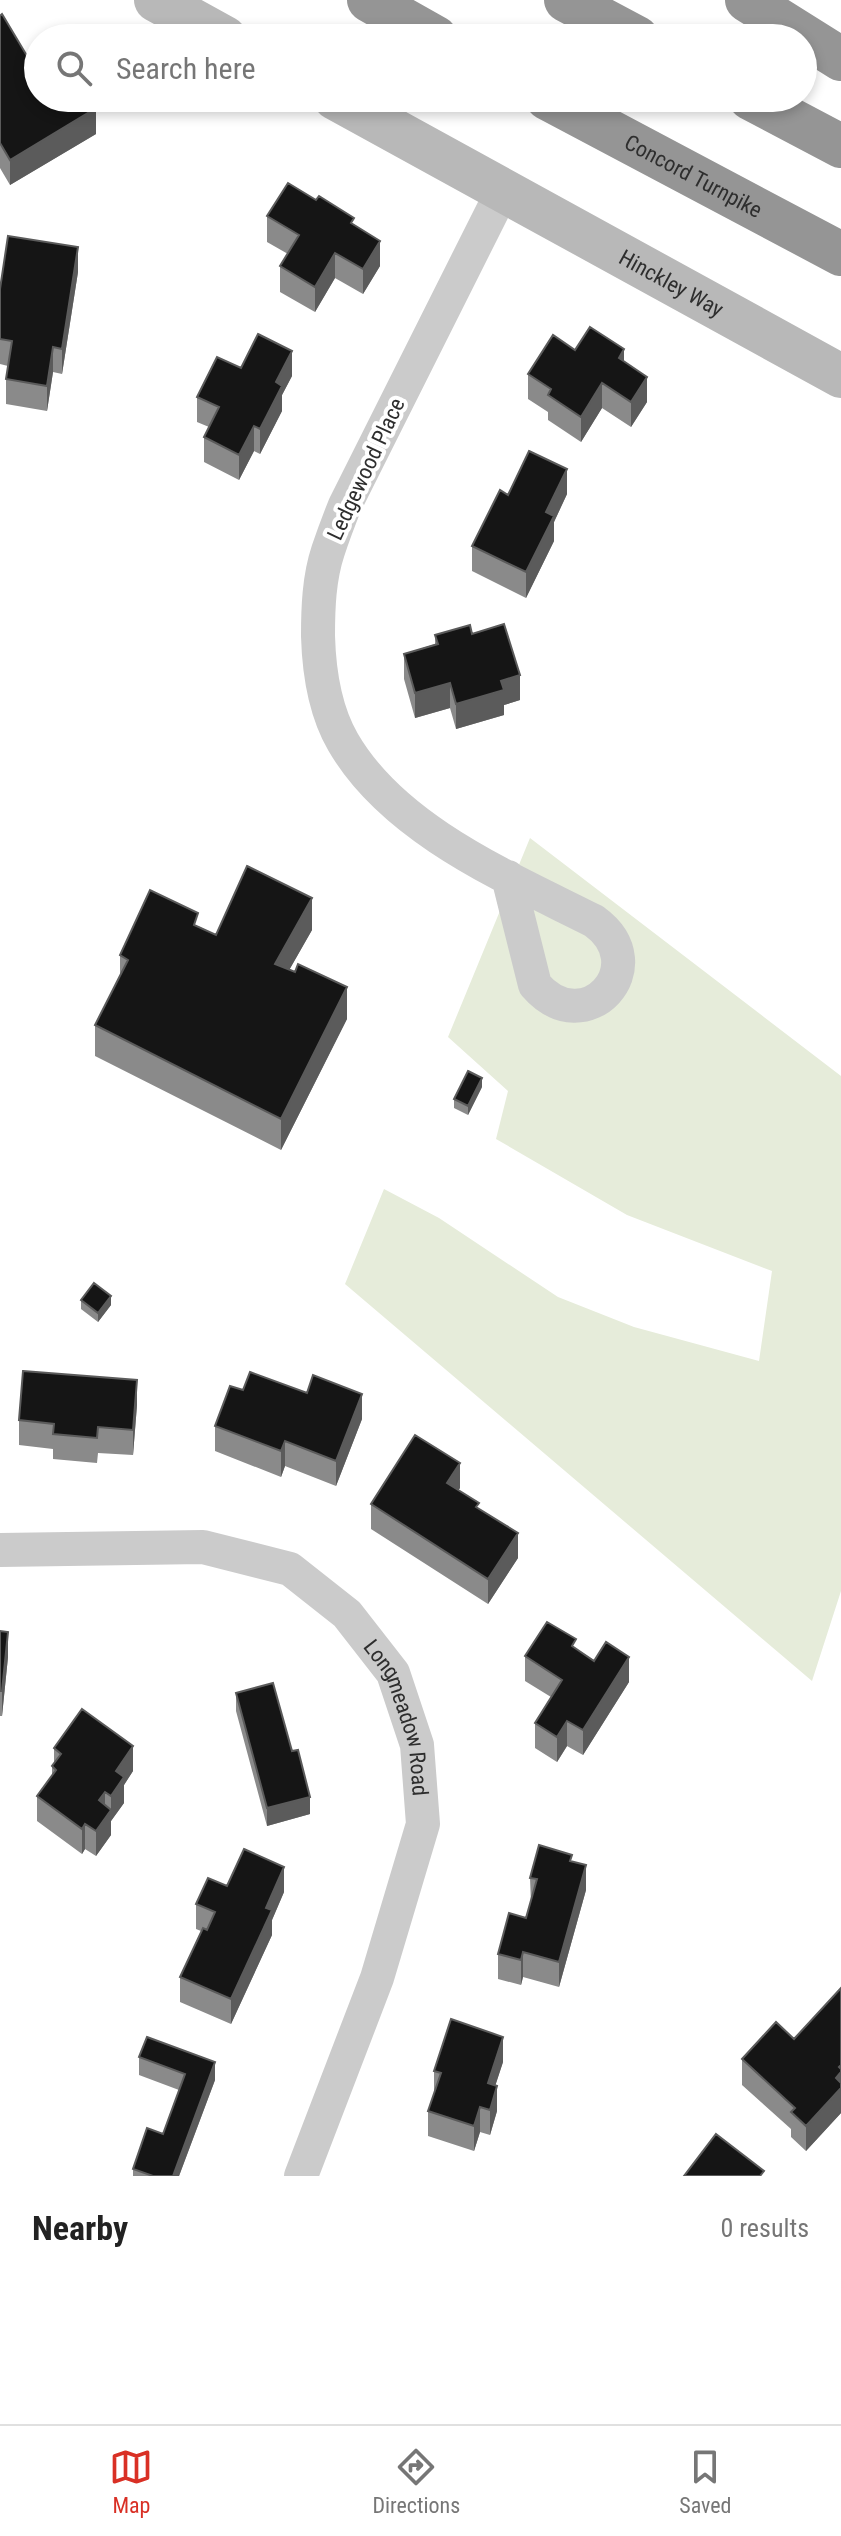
<!DOCTYPE html>
<style>
body{margin:0;font-family:"Roboto Condensed",sans-serif;background:#f6f6f6;color:#222}
.list{margin:0;padding:0;list-style:none}
h2{display:flex;justify-content:space-between;align-items:center;height:104px;margin:0;padding:0 32px;font-size:34px}
h2 small{font-size:26px;font-weight:400;color:#767676}
.icon{flex:none;width:44px;height:44px;fill:none;stroke:currentColor;stroke-width:2;stroke-linecap:round;stroke-linejoin:round}
.map{position:relative;flex:none;width:841px;height:2176px;overflow:hidden}
.search{position:absolute;background:#fff;box-shadow:0 4px 12px #0003;left:24px;right:24px;top:24px;height:88px;display:flex;align-items:center;gap:20px;box-sizing:border-box;padding:0 28px;border-radius:44px;color:#767676;font-size:30px}
.sheet{height:248px;background:#fff}
nav{display:flex;justify-content:space-around;align-items:center;box-sizing:border-box;height:112px;border-top:2px solid #e0e0e0;background:#fff;font-size:22px;color:#767676}
nav a{display:grid;justify-items:center;gap:4px}
nav .on{color:#d93025}
.map>svg:first-child{display:block}
</style>
<div class="map">
<svg width="841" height="2176" viewBox="0 0 841 2176">
<rect width="100%" height="100%" fill="#fff"/>
<path fill="#e6ecda" d="M 530,838 L 841,1076 L 841,1591 L 812,1681 L 345,1284 L 384,1189 L 439,1218 L 558,1297 L 634,1327 L 759,1361 L 772,1271 L 627,1215 L 496,1139 L 508,1091 L 448,1037 Z"/>
<g fill="none" stroke-linecap="round" stroke-linejoin="round">
<g stroke="#cbcbcb" stroke-width="34">
<path d="M 503,190 L 345,505 C 339,520 333,536 328,551 C 319,578 318,608 318,636 C 319,671 325,711 343,742 C 394,830 507,877 594,921 C 656,966 585,1043 535,985 L 508,877"/>
<path id="s1" d="M 0,1550 L 203,1547 L 290,1569 L 347,1614 L 393,1673 L 417,1745 L 423,1824 L 377,1978 L 301,2176"/>
</g>
<g stroke="#b8b8b8" stroke-width="44">
<path d="M 156,0 L 225,38"/>
<path id="s2" d="M 335,98 L 841,376"/>
</g>
<g stroke="#959595" stroke-width="44">
<path d="M 369,0 L 436,38"/>
<path d="M 566,0 L 637,38"/>
<path d="M 747,0 L 841,59"/>
<path id="s3" d="M 547,98 L 841,254"/>
<path d="M 750,98 L 841,146"/>
</g>
</g>
<path fill="#8a8a8a" d="M 0,16 L 36,71 L 96,134 L 10,185 L 0,168 Z
M 267,216 L 354,225 L 380,266 L 363,294 L 335,278 L 315,312 L 280,292 L 280,266 L 288,254 L 267,242 Z
M 78,272 L 62,374 L 53,372 L 47,411 L 6,404 L 6,379 L 8,366 L 0,364 L 0,289 Z
M 575,350 L 624,362 L 647,402 L 631,427 L 602,408 L 581,442 L 548,420 L 548,412 L 528,399 L 528,374 Z
M 241,368 L 292,376 L 282,395 L 282,411 L 260,454 L 254,451 L 239,480 L 204,462 L 204,437 L 209,427 L 197,422 L 197,397 Z
M 567,494 L 554,522 L 554,541 L 526,598 L 472,571 L 472,546 L 508,495 Z
M 472,634 L 520,700 L 504,705 L 504,715 L 456,729 L 450,708 L 415,718 L 404,679 L 404,654 L 435,644 L 435,635 Z
M 198,926 L 216,935 L 312,930 L 289,970 L 347,1019 L 281,1150 L 95,1056 L 95,1025 L 120,976 L 120,955 Z
M 482,1087 L 468,1115 L 454,1108 L 454,1099 Z
M 81,1300 L 111,1305 L 98,1322 L 81,1309 Z
M 137,1405 L 133,1455 L 98,1453 L 97,1463 L 53,1459 L 53,1449 L 19,1445 L 19,1420 Z
M 362,1419 L 336,1486 L 285,1466 L 281,1477 L 215,1451 L 215,1426 Z
M 460,1488 L 458,1490 L 479,1509 L 518,1558 L 488,1604 L 371,1529 L 371,1504 Z
M 0,1631 L 8,1657 L 2,1716 L 0,1716 Z
M 576,1649 L 629,1682 L 583,1755 L 567,1746 L 557,1762 L 535,1748 L 535,1723 L 551,1697 L 525,1681 L 525,1656 Z
M 236,1693 L 292,1751 L 310,1814 L 267,1826 L 236,1711 Z
M 54,1748 L 133,1771 L 124,1785 L 124,1803 L 111,1821 L 111,1835 L 96,1856 L 85,1849 L 82,1854 L 37,1821 L 37,1796 L 52,1776 L 52,1766 L 54,1763 Z
M 572,1862 L 586,1890 L 559,1987 L 523,1977 L 521,1985 L 498,1979 L 498,1954 L 526,1918 L 531,1903 L 530,1878 Z
M 227,1886 L 284,1892 L 272,1920 L 272,1935 L 231,2024 L 180,2002 L 180,1977 L 201,1931 L 196,1929 L 196,1904 Z
M 841,1988 L 841,2113 L 806,2151 L 791,2137 L 791,2129 L 742,2085 L 742,2059 L 794,2039 Z
M 139,2057 L 215,2080 L 179,2176 L 133,2176 L 133,2169 L 163,2134 L 179,2090 L 139,2075 Z
M 503,2062 L 495,2086 L 497,2111 L 490,2135 L 480,2132 L 474,2151 L 428,2136 L 428,2111 L 434,2094 L 434,2071 Z"/>
<path fill="#5b5b5b" d="M 96,108 L 96,134 L 10,185 L 10,160 Z
M 380,241 L 380,266 L 363,294 L 363,269 Z
M 78,247 L 78,272 L 62,374 L 62,349 Z
M 335,253 L 335,278 L 315,312 L 315,287 Z
M 53,347 L 53,372 L 47,411 L 47,386 Z
M 624,349 L 624,374 L 619,358 Z
M 292,351 L 292,376 L 282,395 L 282,411 L 260,454 L 260,429 L 276,382 Z
M 647,377 L 647,402 L 631,427 L 631,402 Z
M 602,383 L 602,408 L 581,442 L 581,417 Z
M 254,426 L 254,451 L 239,480 L 239,455 Z
M 567,469 L 567,494 L 554,522 L 554,541 L 526,598 L 526,572 L 546,512 Z
M 520,675 L 520,700 L 504,705 L 504,715 L 456,729 L 456,704 L 501,681 Z
M 450,683 L 450,708 L 415,718 L 415,693 Z
M 312,898 L 312,930 L 275,995 L 275,964 Z
M 347,987 L 347,1019 L 281,1150 L 281,1119 Z
M 482,1078 L 482,1087 L 468,1115 L 468,1106 Z
M 111,1296 L 111,1305 L 98,1322 L 98,1313 Z
M 137,1380 L 137,1405 L 133,1455 L 133,1430 Z
M 362,1394 L 362,1419 L 336,1486 L 336,1461 Z
M 285,1441 L 285,1466 L 281,1477 L 281,1451 Z
M 460,1463 L 460,1488 L 447,1508 L 447,1483 Z
M 518,1533 L 518,1558 L 488,1604 L 488,1579 Z
M 8,1632 L 8,1657 L 2,1716 L 2,1691 Z
M 629,1657 L 629,1682 L 583,1755 L 583,1730 Z
M 567,1721 L 567,1746 L 557,1762 L 557,1737 Z
M 133,1746 L 133,1771 L 124,1785 L 124,1803 L 111,1821 L 111,1835 L 96,1856 L 96,1831 L 111,1810 L 111,1796 L 116,1771 Z
M 105,1792 L 105,1817 L 99,1800 Z
M 310,1797 L 310,1814 L 267,1826 L 267,1808 Z
M 85,1824 L 85,1849 L 82,1854 L 82,1829 Z
M 586,1865 L 586,1890 L 559,1987 L 559,1962 Z
M 284,1867 L 284,1892 L 272,1920 L 272,1935 L 231,2024 L 231,1999 L 266,1908 Z
M 523,1952 L 523,1977 L 521,1985 L 521,1960 Z
M 503,2037 L 503,2062 L 488,2108 L 488,2083 Z
M 215,2062 L 215,2080 L 179,2176 L 173,2176 Z
M 841,2065 L 841,2113 L 806,2151 L 806,2126 L 836,2078 Z
M 497,2086 L 497,2111 L 490,2135 L 490,2110 Z
M 480,2107 L 480,2132 L 474,2151 L 474,2126 Z"/>
<path fill="#151515" stroke="#5b5b5b" stroke-width="2" d="M 2,14 L 36,71 L 38,69 L 38,98 L 89,98 L 96,108 L 10,160 L 0,143 L 0,16 Z
M 288,183 L 316,200 L 319,196 L 354,218 L 351,223 L 380,241 L 363,269 L 335,253 L 315,287 L 280,266 L 299,235 L 267,216 Z
M 8,236 L 78,247 L 62,349 L 53,347 L 47,386 L 6,379 L 12,341 L 0,339 L 0,289 Z
M 590,327 L 624,349 L 619,358 L 647,377 L 631,402 L 602,383 L 581,417 L 548,395 L 551,389 L 528,374 L 553,335 L 575,350 Z
M 258,334 L 292,351 L 276,382 L 282,386 L 260,429 L 254,426 L 239,455 L 204,437 L 219,407 L 197,397 L 217,357 L 241,368 Z
M 529,451 L 567,469 L 546,512 L 554,516 L 526,572 L 472,546 L 500,490 L 508,495 Z
M 504,624 L 520,675 L 501,681 L 504,690 L 456,704 L 450,683 L 415,693 L 404,654 L 438,644 L 435,635 L 470,625 L 472,634 Z
M 247,866 L 312,898 L 275,964 L 295,972 L 298,964 L 347,987 L 281,1119 L 95,1025 L 128,960 L 120,955 L 150,890 L 198,913 L 194,925 L 216,935 Z
M 468,1071 L 482,1078 L 468,1106 L 454,1099 Z
M 94,1283 L 111,1296 L 98,1313 L 81,1300 Z
M 23,1371 L 137,1380 L 133,1430 L 98,1427 L 97,1438 L 53,1434 L 54,1424 L 19,1420 Z
M 250,1372 L 307,1393 L 313,1375 L 362,1394 L 336,1461 L 285,1441 L 281,1451 L 215,1426 L 230,1386 L 243,1390 Z
M 415,1435 L 460,1463 L 447,1483 L 479,1503 L 476,1507 L 518,1533 L 488,1579 L 371,1504 Z
M 547,1622 L 576,1639 L 572,1646 L 594,1661 L 606,1642 L 629,1657 L 583,1730 L 567,1721 L 557,1737 L 535,1723 L 562,1680 L 525,1656 Z
M 0,1631 L 8,1632 L 2,1691 L 0,1691 Z
M 273,1683 L 292,1751 L 298,1750 L 310,1797 L 267,1808 L 236,1693 Z
M 82,1709 L 133,1746 L 116,1771 L 124,1777 L 111,1796 L 105,1792 L 99,1800 L 111,1810 L 96,1831 L 85,1824 L 82,1829 L 37,1796 L 56,1770 L 52,1766 L 61,1754 L 54,1748 Z
M 539,1845 L 572,1855 L 570,1861 L 586,1865 L 559,1962 L 523,1952 L 521,1960 L 498,1954 L 509,1913 L 526,1918 L 537,1879 L 530,1878 Z
M 244,1849 L 284,1867 L 266,1908 L 272,1910 L 231,1999 L 180,1977 L 203,1928 L 207,1930 L 215,1912 L 196,1904 L 208,1878 L 227,1886 Z
M 841,1988 L 841,2065 L 839,2067 L 841,2069 L 841,2072 L 836,2078 L 841,2083 L 841,2088 L 806,2126 L 791,2112 L 795,2108 L 742,2059 L 776,2022 L 794,2039 Z
M 451,2019 L 503,2037 L 488,2083 L 497,2086 L 490,2110 L 480,2107 L 474,2126 L 428,2111 L 441,2073 L 434,2071 Z
M 147,2037 L 215,2062 L 173,2176 L 153,2176 L 133,2169 L 147,2128 L 163,2134 L 185,2074 L 139,2057 Z
M 716,2134 L 764,2171 L 760,2176 L 684,2176 Z"/>
<g text-anchor="middle" dominant-baseline="central" stroke-width="8" stroke-linejoin="round" paint-order="stroke">
<g font-size="22" fill="#2e2e2e" stroke="#fff">
<text stroke="none"><textPath href="#s3" startOffset="166">Concord Turnpike</textPath></text>
<text stroke="none"><textPath href="#s2" startOffset="384">Hinckley Way</textPath></text>
<text transform="translate(366 469) rotate(-65)">Ledgewood Place</text>
<text stroke="none"><textPath href="#s1" startOffset="484">Longmeadow Road</textPath></text>
</g>
</g>
</svg>
<div class="search"><svg class="icon" aria-label="search" viewBox="0 0 24 24"><circle cx="10" cy="10" r="6"/><path d="M15 15l6 6"/></svg>Search here</div>
</div>
<section class="sheet">
<h2>Nearby<small>0 results</small></h2>
<ul class="list">
</ul>
</section>
<nav>
<a class="on"><svg class="icon" aria-label="map" viewBox="0 0 24 24"><path d="M3 6l6-2 6 2 6-2v14l-6 2-6-2-6 2zM9 4v14M15 6v14"/></svg>Map</a>
<a><svg class="icon" aria-label="directions" viewBox="0 0 24 24"><path d="M12 3l9 9-9 9-9-9zM9 14v-3h6M13 9l2 2-2 2"/></svg>Directions</a>
<a><svg class="icon" aria-label="saved" viewBox="0 0 24 24"><path d="M7 4h10v16l-5-4-5 4z"/></svg>Saved</a>
</nav>
